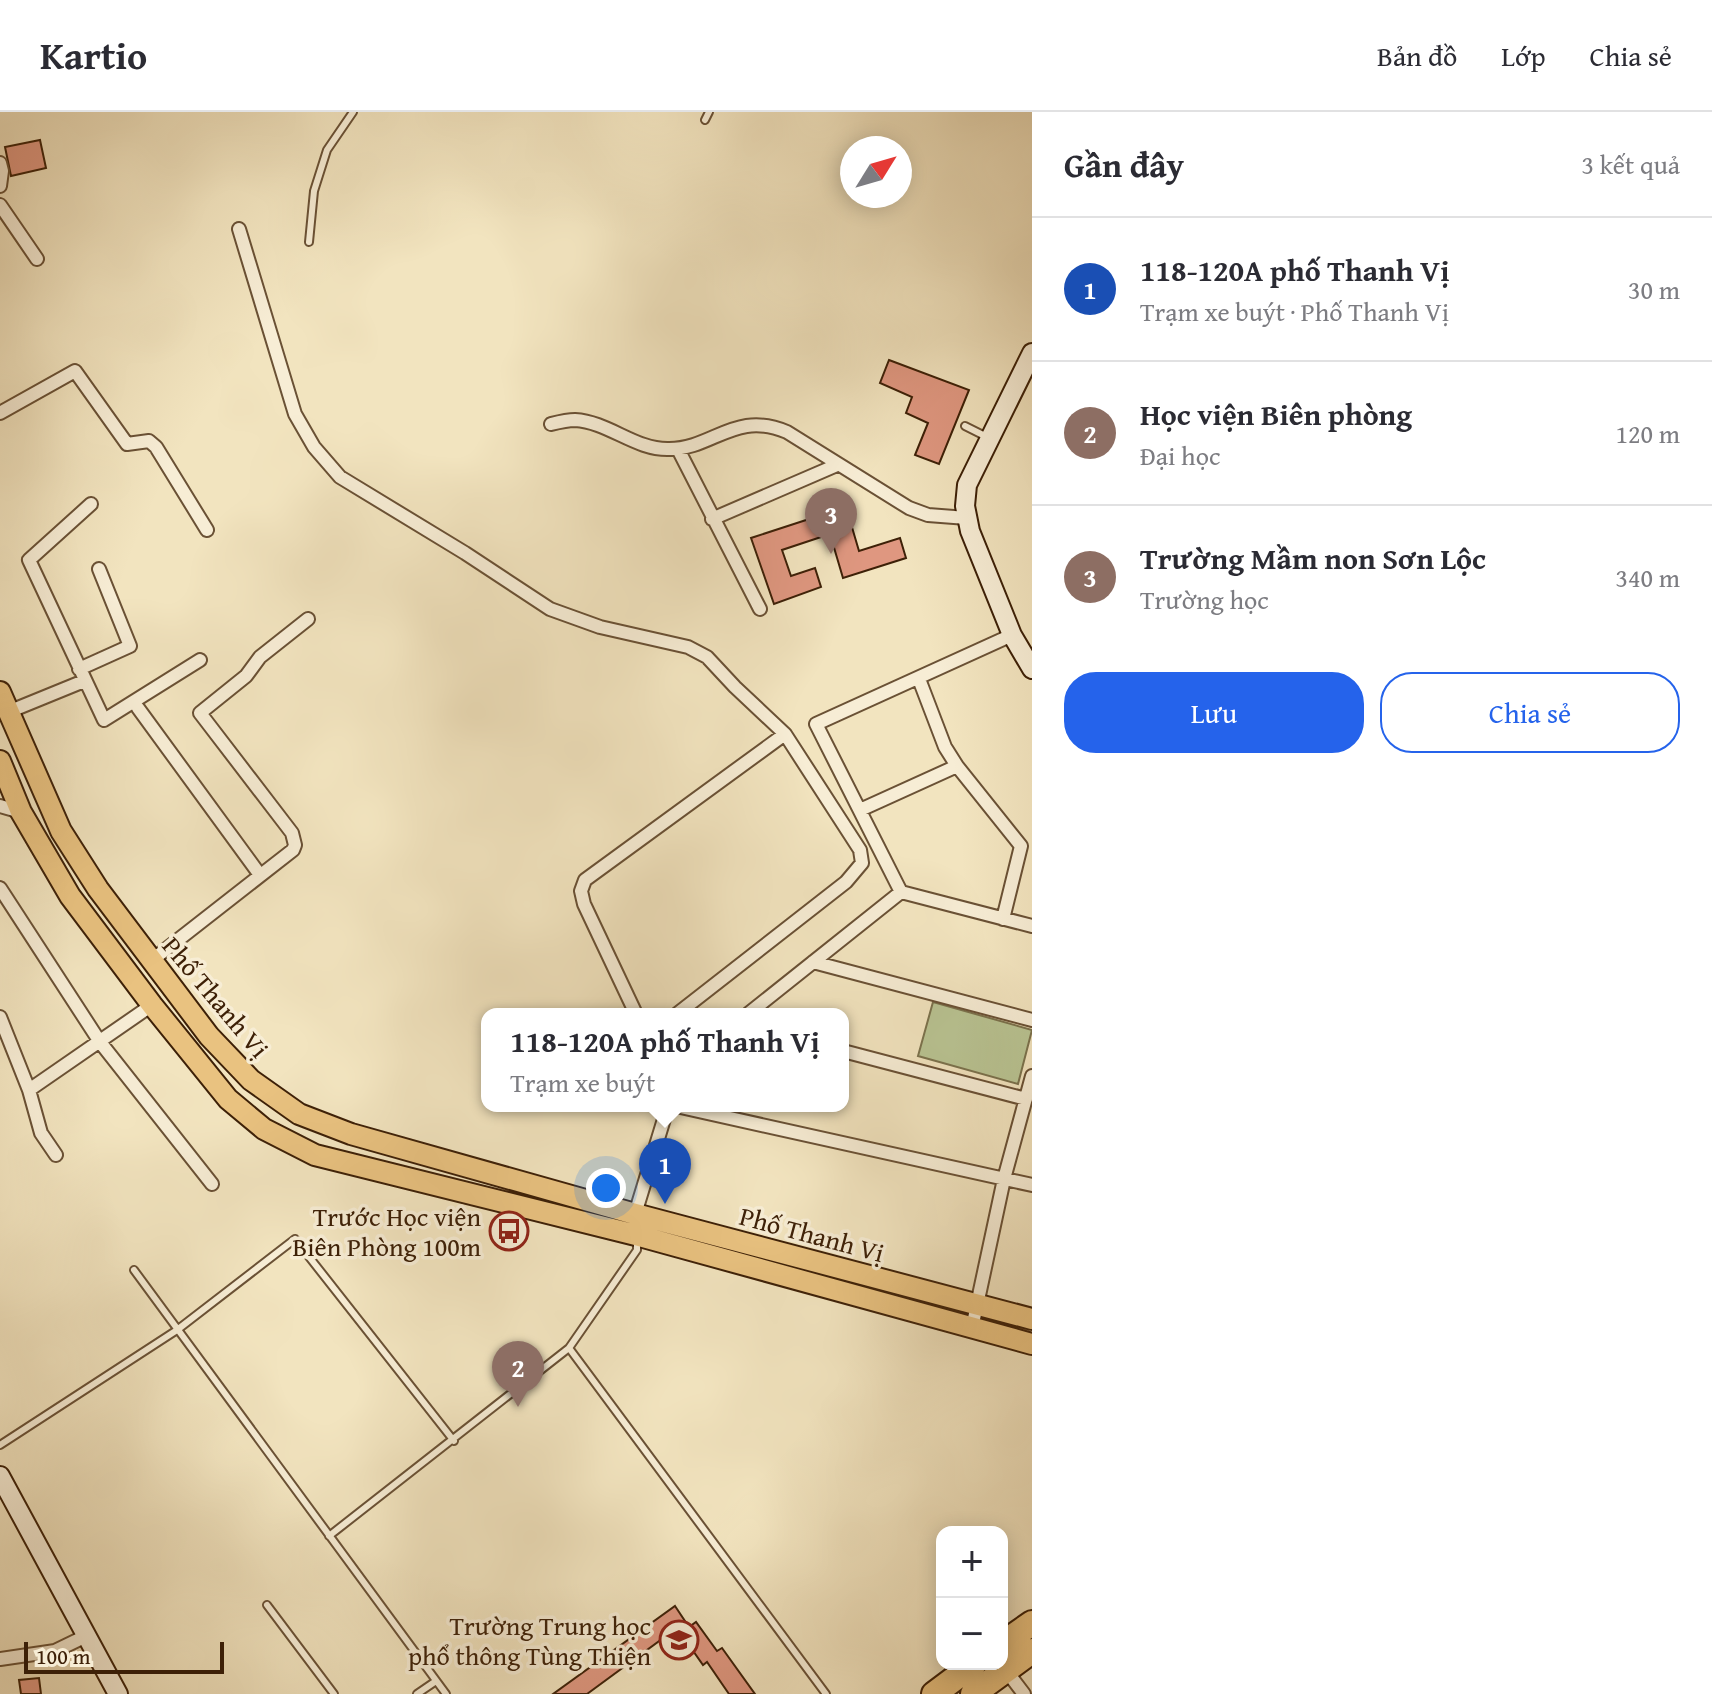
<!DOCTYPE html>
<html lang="vi">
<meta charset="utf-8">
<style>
body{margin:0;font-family:"Gentium Book Plus",serif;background:#f7f7f7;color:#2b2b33}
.controls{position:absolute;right:24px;bottom:24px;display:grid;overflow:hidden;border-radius:16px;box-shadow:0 4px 20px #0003}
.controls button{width:72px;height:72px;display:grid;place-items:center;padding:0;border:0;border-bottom:2px solid #e1e1e2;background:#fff;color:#2b2b33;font:40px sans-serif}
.compass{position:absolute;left:840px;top:24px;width:72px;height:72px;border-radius:50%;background:#fff;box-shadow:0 4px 20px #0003;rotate:53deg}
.scale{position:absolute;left:24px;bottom:20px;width:200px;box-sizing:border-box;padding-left:8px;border:4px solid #3d2007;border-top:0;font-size:22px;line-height:28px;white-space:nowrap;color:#3d2007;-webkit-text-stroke:6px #f7edd5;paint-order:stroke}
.you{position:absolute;left:606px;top:1076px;width:28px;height:28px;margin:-20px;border:6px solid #fff;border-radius:50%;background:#1a73e8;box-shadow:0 0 0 12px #1a73e833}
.badge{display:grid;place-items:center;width:52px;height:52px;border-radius:50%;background:#2563eb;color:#fff;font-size:26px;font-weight:700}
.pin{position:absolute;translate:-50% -66px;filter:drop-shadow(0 2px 4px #0008)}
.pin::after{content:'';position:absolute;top:42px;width:28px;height:24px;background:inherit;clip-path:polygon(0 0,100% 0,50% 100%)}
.popup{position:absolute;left:481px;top:896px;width:368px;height:104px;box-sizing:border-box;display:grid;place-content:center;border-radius:16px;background:#fff;filter:drop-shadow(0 2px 6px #0005);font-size:26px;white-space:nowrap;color:#7c7c81}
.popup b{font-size:30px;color:#2b2b33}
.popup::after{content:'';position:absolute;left:50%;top:100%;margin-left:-16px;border:16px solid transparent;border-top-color:#fff}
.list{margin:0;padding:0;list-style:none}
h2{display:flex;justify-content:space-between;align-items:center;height:104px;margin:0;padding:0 32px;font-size:34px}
h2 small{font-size:26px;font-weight:400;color:#7c7c81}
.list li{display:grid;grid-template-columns:52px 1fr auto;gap:24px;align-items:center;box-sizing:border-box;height:144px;padding:0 32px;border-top:2px solid #e1e1e2}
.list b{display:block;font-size:30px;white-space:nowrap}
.list p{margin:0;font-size:26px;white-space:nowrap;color:#7c7c81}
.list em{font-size:26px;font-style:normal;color:#7c7c81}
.actions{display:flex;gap:16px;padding:24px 32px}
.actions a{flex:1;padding:18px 0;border:2px solid #2563eb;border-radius:32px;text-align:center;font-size:28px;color:#2563eb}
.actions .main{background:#2563eb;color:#fff}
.map{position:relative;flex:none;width:1032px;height:1582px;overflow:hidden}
header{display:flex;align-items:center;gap:48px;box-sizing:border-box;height:112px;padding:0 40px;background:#fff;border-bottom:2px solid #e1e1e2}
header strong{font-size:38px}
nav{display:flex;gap:44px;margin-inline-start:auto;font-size:28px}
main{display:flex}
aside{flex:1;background:#fff}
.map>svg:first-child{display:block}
</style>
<header>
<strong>Kartio</strong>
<nav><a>Bản đồ</a><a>Lớp</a><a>Chia sẻ</a></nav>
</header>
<main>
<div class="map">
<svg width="1032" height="1582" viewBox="0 0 1032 1582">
<rect width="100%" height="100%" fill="#f2e4bf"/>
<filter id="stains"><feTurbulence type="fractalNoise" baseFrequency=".0025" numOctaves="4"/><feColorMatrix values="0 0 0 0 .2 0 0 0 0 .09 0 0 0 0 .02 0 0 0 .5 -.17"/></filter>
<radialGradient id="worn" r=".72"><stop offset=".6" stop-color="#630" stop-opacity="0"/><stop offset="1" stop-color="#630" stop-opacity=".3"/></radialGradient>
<path fill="#b9c493" stroke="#7b724d" stroke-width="2" d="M 933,890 L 1032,918 L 1018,972 L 918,944 Z"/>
<path fill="#df9780" stroke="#3d2007" stroke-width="2" d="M 40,28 L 46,56 L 11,64 L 5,35 Z
M 889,248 L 969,278 L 939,352 L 915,343 L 928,311 L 906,301 L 912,285 L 880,271 Z
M 846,395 L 859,439 L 900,426 L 906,446 L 843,466 L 830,422 L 782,438 L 791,464 L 815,456 L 821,475 L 774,492 L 751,426 Z
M 675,1494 L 689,1515 L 696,1510 L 717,1539 L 722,1536 L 755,1582 L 729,1582 L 707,1550 L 703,1553 L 677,1516 L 587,1582 L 553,1582 Z
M 39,1566 L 41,1582 L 21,1582 L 19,1568 Z"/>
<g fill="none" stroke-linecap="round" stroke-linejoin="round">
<g stroke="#6a5135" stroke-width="10">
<path id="lane" d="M 705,8 L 709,0
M 309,130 L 314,79 L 327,38 L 353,0
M 965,314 L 987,325
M 134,1158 L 446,1582
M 569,1236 L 826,1582
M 0,1333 L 177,1218 L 295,1127 L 454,1329
M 329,1424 L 569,1236 L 637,1138 L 637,1127
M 267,1493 L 334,1582
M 417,1582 L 436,1569"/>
</g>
<g stroke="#6a5135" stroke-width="16">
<path id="street" d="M 0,51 L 2,59 L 0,74
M 0,93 L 37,147
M 239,117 L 295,302 L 314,335 L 340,365 L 465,441 L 550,497 L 600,515 L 688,535 L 707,545 L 735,575 L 785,622 L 860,738 L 862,751 L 846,770 L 677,902
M 0,301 L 75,259 L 127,332 L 149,329 L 156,335 L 207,418
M 551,312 C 559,310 568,308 575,308 C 609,310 635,338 669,337 C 713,337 735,298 787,320 L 909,396 L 928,403 L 967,406
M 678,337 L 760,497
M 91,392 L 29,448 L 104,608 L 200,548
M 712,407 L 837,353
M 1012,523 L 816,612 L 901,780 L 1032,814
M 79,557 L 130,534 L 99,457
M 919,567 L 945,635 L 957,654 L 1021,734 L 1003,807
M 138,596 L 260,763
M 8,600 L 84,569
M 0,694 L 21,700
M 860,698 L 957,654
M 0,776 L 100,930 L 212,1072
M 151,849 L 293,738 L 295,733 L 292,721 L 200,601 L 246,564 L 260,545 L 308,507
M 813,850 L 1032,908
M 636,902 L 584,792 L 581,779 L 585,768 L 785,622
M 748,902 L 901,780
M 0,905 L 29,978 L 41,1021 L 56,1043
M 843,939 L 1026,987
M 29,978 L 152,893
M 676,994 L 1032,1073
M 635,1102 L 668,994
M 972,1216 L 1004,1067 L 1032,964
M 0,1547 L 55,1539 L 86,1524
M 1005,1557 L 1024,1582"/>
</g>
<g stroke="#3d2007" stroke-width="22">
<path id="secondary" d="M 1032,241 L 967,373 L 965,394 L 970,419 L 1012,523 L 1032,557
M 0,1364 L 118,1582"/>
</g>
<g stroke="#3d2007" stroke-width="24">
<path id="primary" d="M 0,580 L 61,719 L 98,777 L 209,924 L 251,968 L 299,1002 L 351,1022 L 635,1102 L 1032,1207
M 0,649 L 21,700 L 70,784 L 152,893 L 228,987 L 264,1017 L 315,1043 L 636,1123 L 1032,1232"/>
</g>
<g stroke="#3d2007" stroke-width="28">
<path id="highway" d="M 1002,1532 L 1032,1511
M 934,1582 L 974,1552
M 973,1582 L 1032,1539"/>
</g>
<use href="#lane" stroke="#f7edd5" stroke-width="6"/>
<use href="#street" stroke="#f7edd5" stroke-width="12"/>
<use href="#secondary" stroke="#f7edd5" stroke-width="18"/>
<use href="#primary" stroke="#e9c280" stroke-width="20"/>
<use href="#highway" stroke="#e9c280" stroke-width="24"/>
</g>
<defs>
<g id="bus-ring" transform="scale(2)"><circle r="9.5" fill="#f7edd5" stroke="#8f2418" stroke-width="1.5"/><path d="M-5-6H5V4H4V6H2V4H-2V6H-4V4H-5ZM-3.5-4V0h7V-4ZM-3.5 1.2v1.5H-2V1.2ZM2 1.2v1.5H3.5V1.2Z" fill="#8f2418"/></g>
<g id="school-ring" transform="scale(2)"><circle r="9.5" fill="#f7edd5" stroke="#8f2418" stroke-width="1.5"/><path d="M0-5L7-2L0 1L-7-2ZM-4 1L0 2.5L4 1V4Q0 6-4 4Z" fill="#8f2418"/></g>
</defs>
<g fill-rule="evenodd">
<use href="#bus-ring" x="509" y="1119"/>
<use href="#school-ring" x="679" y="1528"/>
</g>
<g text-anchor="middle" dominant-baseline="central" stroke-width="7" stroke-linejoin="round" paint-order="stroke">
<g font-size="26" fill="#3d2007" stroke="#f7edd5">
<text transform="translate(216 885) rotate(50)">Phố Thanh Vị</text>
<text transform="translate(812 1122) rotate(15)">Phố Thanh Vị</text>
</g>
<g font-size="26" fill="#3d2007" stroke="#f7edd5" text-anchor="end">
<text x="481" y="1104">Trước Học viện<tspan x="481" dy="30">Biên Phòng 100m</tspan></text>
<text x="651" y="1513">Trường Trung học<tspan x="651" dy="30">phổ thông Tùng Thiện</tspan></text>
</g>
</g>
<rect width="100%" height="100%" filter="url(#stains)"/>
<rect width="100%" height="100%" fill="url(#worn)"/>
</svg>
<div class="controls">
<button>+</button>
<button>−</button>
</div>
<svg class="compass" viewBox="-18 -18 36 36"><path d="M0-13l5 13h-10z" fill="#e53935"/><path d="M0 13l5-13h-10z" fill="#7c7c81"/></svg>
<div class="scale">100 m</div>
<div class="you"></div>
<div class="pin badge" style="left:665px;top:1092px;background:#1a4fb4">1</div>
<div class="popup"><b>118-120A phố Thanh Vị</b>Trạm xe buýt</div>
<div class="pin badge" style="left:518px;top:1295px;background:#8d6e63">2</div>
<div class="pin badge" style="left:831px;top:442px;background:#8d6e63">3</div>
</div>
<aside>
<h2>Gần đây<small>3 kết quả</small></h2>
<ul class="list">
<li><span class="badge" style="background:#1a4fb4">1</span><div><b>118-120A phố Thanh Vị</b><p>Trạm xe buýt · Phố Thanh Vị</p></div><em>30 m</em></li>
<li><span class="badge" style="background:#8d6e63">2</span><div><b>Học viện Biên phòng</b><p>Đại học</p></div><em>120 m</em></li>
<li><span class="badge" style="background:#8d6e63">3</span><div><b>Trường Mầm non Sơn Lộc</b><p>Trường học</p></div><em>340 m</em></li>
</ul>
<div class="actions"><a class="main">Lưu</a><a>Chia sẻ</a></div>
</aside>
</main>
